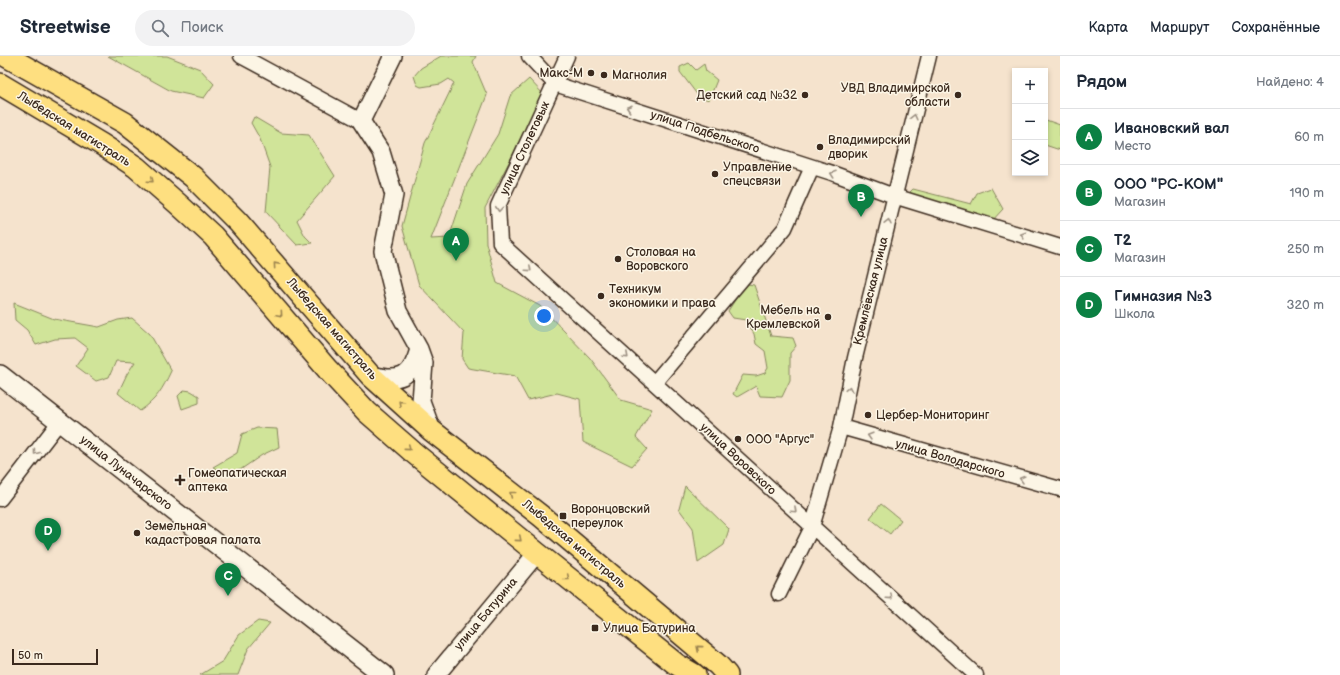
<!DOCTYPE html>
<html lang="ru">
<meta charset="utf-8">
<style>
body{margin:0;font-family:"Balsamiq Sans",sans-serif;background:#f2f2f3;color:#1f2937}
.controls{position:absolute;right:12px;top:12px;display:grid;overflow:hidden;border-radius:0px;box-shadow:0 2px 6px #0003}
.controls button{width:36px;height:36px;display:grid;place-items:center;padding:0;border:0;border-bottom:1px solid #e0e1e3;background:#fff;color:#1f2937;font:20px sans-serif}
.scale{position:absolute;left:12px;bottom:10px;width:86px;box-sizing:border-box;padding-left:4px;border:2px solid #3b2a1e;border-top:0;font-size:11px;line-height:14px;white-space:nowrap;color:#3b2a1e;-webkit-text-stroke:3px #fcf5e5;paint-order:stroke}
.you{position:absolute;left:544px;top:260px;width:14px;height:14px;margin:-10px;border:3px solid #fff;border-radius:50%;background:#1a73e8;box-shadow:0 0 0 6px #1a73e833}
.badge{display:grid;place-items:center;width:26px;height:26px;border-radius:50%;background:#0b8043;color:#fff;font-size:13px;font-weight:700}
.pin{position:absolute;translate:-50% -33px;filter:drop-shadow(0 1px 2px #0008)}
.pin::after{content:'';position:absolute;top:21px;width:14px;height:12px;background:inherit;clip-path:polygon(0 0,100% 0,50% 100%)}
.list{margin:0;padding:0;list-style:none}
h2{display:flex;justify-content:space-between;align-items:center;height:52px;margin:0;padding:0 16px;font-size:17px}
h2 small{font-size:13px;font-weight:400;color:#747a83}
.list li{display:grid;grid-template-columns:26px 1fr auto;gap:12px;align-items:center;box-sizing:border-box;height:56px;padding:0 16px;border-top:1px solid #e0e1e3}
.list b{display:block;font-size:15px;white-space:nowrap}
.list p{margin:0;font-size:13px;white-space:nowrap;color:#747a83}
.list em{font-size:13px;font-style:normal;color:#747a83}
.icon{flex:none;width:22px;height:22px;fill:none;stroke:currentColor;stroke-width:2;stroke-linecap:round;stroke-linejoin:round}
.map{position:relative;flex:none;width:1060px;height:619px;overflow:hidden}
header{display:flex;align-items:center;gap:24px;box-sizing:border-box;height:56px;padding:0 20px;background:#fff;border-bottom:1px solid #e0e1e3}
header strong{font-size:19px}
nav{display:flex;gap:22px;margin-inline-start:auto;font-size:14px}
.search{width:280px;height:36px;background:#f2f2f3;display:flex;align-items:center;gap:10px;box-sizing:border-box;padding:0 14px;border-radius:22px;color:#747a83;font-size:15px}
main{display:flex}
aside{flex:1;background:#fff}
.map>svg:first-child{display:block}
</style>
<header>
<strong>Streetwise</strong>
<div class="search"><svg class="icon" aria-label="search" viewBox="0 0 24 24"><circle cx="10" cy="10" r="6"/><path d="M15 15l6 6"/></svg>Поиск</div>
<nav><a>Карта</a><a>Маршрут</a><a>Сохранённые</a></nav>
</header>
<main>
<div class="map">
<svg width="1060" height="619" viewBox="0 0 1060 619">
<rect width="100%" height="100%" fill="#f5e3cd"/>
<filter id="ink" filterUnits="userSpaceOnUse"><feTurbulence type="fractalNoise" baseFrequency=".025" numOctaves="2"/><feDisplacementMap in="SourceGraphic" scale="8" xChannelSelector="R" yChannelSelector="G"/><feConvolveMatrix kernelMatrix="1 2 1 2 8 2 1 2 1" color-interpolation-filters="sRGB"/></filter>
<g filter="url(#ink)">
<path fill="#d0e499" stroke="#86875c" d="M 108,0 L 167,0 L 200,13 L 214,28 L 204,42 L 171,35 Z
M 441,0 L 476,0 L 473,6 L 487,39 L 431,183 L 449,182 L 467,128 L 498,78 L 510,40 L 529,23 L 544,39 L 485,152 L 486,187 L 497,227 L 540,250 L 590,302 L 621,344 L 652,353 L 636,381 L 647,393 L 632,410 L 583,386 L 580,343 L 557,337 L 528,344 L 515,320 L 468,312 L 462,303 L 464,277 L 419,229 L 402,170 L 425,87 L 454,27 L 449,23 L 441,28 L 421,31 L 417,29 L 414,20 L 421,12 Z
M 689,7 L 696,14 L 704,8 L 706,15 L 717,24 L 709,44 L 699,41 L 680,16 L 680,11 Z
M 254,61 L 281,77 L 309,79 L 335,120 L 297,164 L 305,180 L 312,187 L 297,189 L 266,156 L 270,111 L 260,83 L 251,67 Z
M 1046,64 L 1060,69 L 1060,94 L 1045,89 Z
M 991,132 L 1003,153 L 991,166 L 907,139 L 913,133 L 971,148 L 977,137 Z
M 748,228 L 754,229 L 771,280 L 793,282 L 796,290 L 790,297 L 790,324 L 782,341 L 760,340 L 756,330 L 737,341 L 733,338 L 743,319 L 756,320 L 765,317 L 768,312 L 765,295 L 756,288 L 754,278 L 746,264 L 733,262 L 728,255 L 742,233 Z
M 14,247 L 54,263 L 99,271 L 118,264 L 132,262 L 150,278 L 171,315 C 162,334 157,343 140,355 L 118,337 L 127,318 L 135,306 L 116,305 L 109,321 L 96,325 L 76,310 L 88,292 L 75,282 L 55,283 L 36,289 L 27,274 L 15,264 Z
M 184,334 L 191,335 L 199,340 L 199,347 L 182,353 L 178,340 Z
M 257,372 L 277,373 L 279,391 L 262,399 L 240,414 L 222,417 L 213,411 L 237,397 L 242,378 Z
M 685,430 L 729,473 L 724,489 L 698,507 L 693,472 L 679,453 Z
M 881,448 L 901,464 L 890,478 L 870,462 Z
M 258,565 L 270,567 L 248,593 L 238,619 L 200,619 L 223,605 L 239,579 Z"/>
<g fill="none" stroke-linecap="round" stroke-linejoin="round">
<g stroke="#3b2a1e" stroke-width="17">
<path id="minor" d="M 241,0 L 361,65
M 529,0 L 555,28 L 832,117 L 894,140 L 1060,191
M 567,0 L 498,150 L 500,187 L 976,619
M 655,326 L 785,172 L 812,111
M 841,371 L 1060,433
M 0,443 L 60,365
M 779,538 L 812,471 L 841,371 L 855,302 L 929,0"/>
</g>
<g stroke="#3b2a1e" stroke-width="20">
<path id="tertiary" d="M 393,0 L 361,65 L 381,96 L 394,139 L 383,195 L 398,255 L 419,293 L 424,307 L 421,345 L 432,375
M 370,319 C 400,326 411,323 419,293
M 436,619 L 537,497"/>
</g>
<g stroke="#3b2a1e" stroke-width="22">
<path id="secondary" d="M 0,319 L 384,619"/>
</g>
<g stroke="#3b2a1e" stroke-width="24">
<path id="primary" d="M 6,0 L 125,67 L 193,121 L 238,166 L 370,319 L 432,375 L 541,460 L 718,609 L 727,619
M 0,28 L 101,88 L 136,111 L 177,147 L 213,180 L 328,314 L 367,356 L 414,397 L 537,497 L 676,608 L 695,619"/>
</g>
<use href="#minor" stroke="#fcf5e5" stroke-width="14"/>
<use href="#tertiary" stroke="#fcf5e5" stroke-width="17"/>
<use href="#secondary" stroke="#fcf5e5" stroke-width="19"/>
<use href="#primary" stroke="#fedf80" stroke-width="21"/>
</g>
<defs><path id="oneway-chevron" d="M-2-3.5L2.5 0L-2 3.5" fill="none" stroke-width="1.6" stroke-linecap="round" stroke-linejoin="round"/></defs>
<g stroke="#9c9082">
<use href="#oneway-chevron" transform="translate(629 52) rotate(-162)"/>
<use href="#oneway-chevron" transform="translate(914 61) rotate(-76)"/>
<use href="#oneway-chevron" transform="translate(833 118) rotate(-161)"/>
<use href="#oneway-chevron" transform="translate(499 153) rotate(95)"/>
<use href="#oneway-chevron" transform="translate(888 166) rotate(-77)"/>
<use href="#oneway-chevron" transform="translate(1023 179) rotate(-163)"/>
<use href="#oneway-chevron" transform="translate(529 213) rotate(42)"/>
<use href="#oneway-chevron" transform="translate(626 300) rotate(42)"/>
<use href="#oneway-chevron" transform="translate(849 333) rotate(-79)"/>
<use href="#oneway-chevron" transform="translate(870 380) rotate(-164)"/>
<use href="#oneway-chevron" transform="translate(36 396) rotate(127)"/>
<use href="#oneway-chevron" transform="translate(1022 423) rotate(-165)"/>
<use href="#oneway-chevron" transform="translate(794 454) rotate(43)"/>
<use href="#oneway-chevron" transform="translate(890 541) rotate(42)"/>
</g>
<g stroke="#9c844f">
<use href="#oneway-chevron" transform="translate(151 124) rotate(40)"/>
<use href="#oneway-chevron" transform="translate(276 209) rotate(-131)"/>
<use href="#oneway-chevron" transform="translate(280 258) rotate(49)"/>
<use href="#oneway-chevron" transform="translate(401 347) rotate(-138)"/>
<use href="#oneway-chevron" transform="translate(408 392) rotate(41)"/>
<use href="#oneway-chevron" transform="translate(512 438) rotate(-142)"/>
<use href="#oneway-chevron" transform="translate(519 483) rotate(40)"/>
<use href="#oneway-chevron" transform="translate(567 522) rotate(39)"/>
<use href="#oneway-chevron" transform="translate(699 592) rotate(-140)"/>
</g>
</g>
<g fill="#3b2a1e" stroke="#fcf5e5" stroke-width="1.5">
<circle cx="591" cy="17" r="4"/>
<circle cx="604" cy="19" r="4"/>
<circle cx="805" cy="39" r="4"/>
<circle cx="958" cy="39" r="4"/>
<circle cx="820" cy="91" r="4"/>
<circle cx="715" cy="118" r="4"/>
<circle cx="618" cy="203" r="4"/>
<circle cx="601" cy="240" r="4"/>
<circle cx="828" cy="261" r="4"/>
<circle cx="868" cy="359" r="4"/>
<circle cx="738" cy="383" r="4"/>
<path d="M178 418h4v4h4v4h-4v4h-4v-4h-4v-4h4z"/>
<rect x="559" y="456" width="8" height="8" rx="2"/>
<circle cx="137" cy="477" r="4"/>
<rect x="591" y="568" width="8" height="8" rx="2"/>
</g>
<g text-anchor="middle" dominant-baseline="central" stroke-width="3" stroke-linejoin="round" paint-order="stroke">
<g font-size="12" fill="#3b2a1e" stroke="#fcf5e5" text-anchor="start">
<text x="583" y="17" text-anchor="end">Макс-М</text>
<text x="612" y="19">Магнолия</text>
<text x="950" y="32" text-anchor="end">УВД Владимирской<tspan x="950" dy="14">области</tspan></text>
<text x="797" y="39" text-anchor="end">Детский сад №32</text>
<text x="828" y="84">Владимирский<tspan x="828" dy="14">дворик</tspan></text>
<text x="723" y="111">Управление<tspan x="723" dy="14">спецсвязи</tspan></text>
<text x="626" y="196">Столовая на<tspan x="626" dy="14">Воровского</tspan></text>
<text x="609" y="233">Техникум<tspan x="609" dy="14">экономики и права</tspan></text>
<text x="820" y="254" text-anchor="end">Мебель на<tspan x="820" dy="14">Кремлевской</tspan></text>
<text x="876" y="359">Цербер-Мониторинг</text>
<text x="746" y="383">ООО "Аргус"</text>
<text x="188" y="417">Гомеопатическая<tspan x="188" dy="14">аптека</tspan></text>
<text x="571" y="453">Воронцовский<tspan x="571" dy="14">переулок</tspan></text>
<text x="145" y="470">Земельная<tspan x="145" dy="14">кадастровая палата</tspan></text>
<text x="603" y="572">Улица Батурина</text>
</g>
<g font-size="12" fill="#3b2a1e" stroke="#fcf5e5">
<text transform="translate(74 73) rotate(32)">Лыбедская магистраль</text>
<text transform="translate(705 76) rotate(18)">улица Подбельского</text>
<text transform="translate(525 92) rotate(-65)">улица Столетовых</text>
<text transform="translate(871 235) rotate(-76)">Кремлёвская улица</text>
<text transform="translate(332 273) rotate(49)">Лыбедская магистраль</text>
<text transform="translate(738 403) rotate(43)">улица Воровского</text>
<text transform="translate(950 403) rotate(16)">улица Володарского</text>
<text transform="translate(126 417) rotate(38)">улица Луначарского</text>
<text transform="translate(574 488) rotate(40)">Лыбедская магистраль</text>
<text transform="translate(486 558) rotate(-50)">улица Батурина</text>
</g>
</g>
</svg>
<div class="controls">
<button>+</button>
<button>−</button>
<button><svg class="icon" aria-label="layers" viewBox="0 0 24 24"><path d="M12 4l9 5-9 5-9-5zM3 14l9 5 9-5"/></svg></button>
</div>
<div class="scale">50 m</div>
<div class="you"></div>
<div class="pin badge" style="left:456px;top:205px">A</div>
<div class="pin badge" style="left:861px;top:161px">B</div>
<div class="pin badge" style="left:228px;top:540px">C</div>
<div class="pin badge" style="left:48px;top:495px">D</div>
</div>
<aside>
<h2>Рядом<small>Найдено: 4</small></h2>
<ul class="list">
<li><span class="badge">A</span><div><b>Ивановский вал</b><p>Место</p></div><em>60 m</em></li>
<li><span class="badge">B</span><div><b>ООО &quot;РС-КОМ&quot;</b><p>Магазин</p></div><em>190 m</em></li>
<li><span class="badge">C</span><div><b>T2</b><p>Магазин</p></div><em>250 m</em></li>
<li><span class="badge">D</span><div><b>Гимназия №3</b><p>Школа</p></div><em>320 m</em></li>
</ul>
</aside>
</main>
